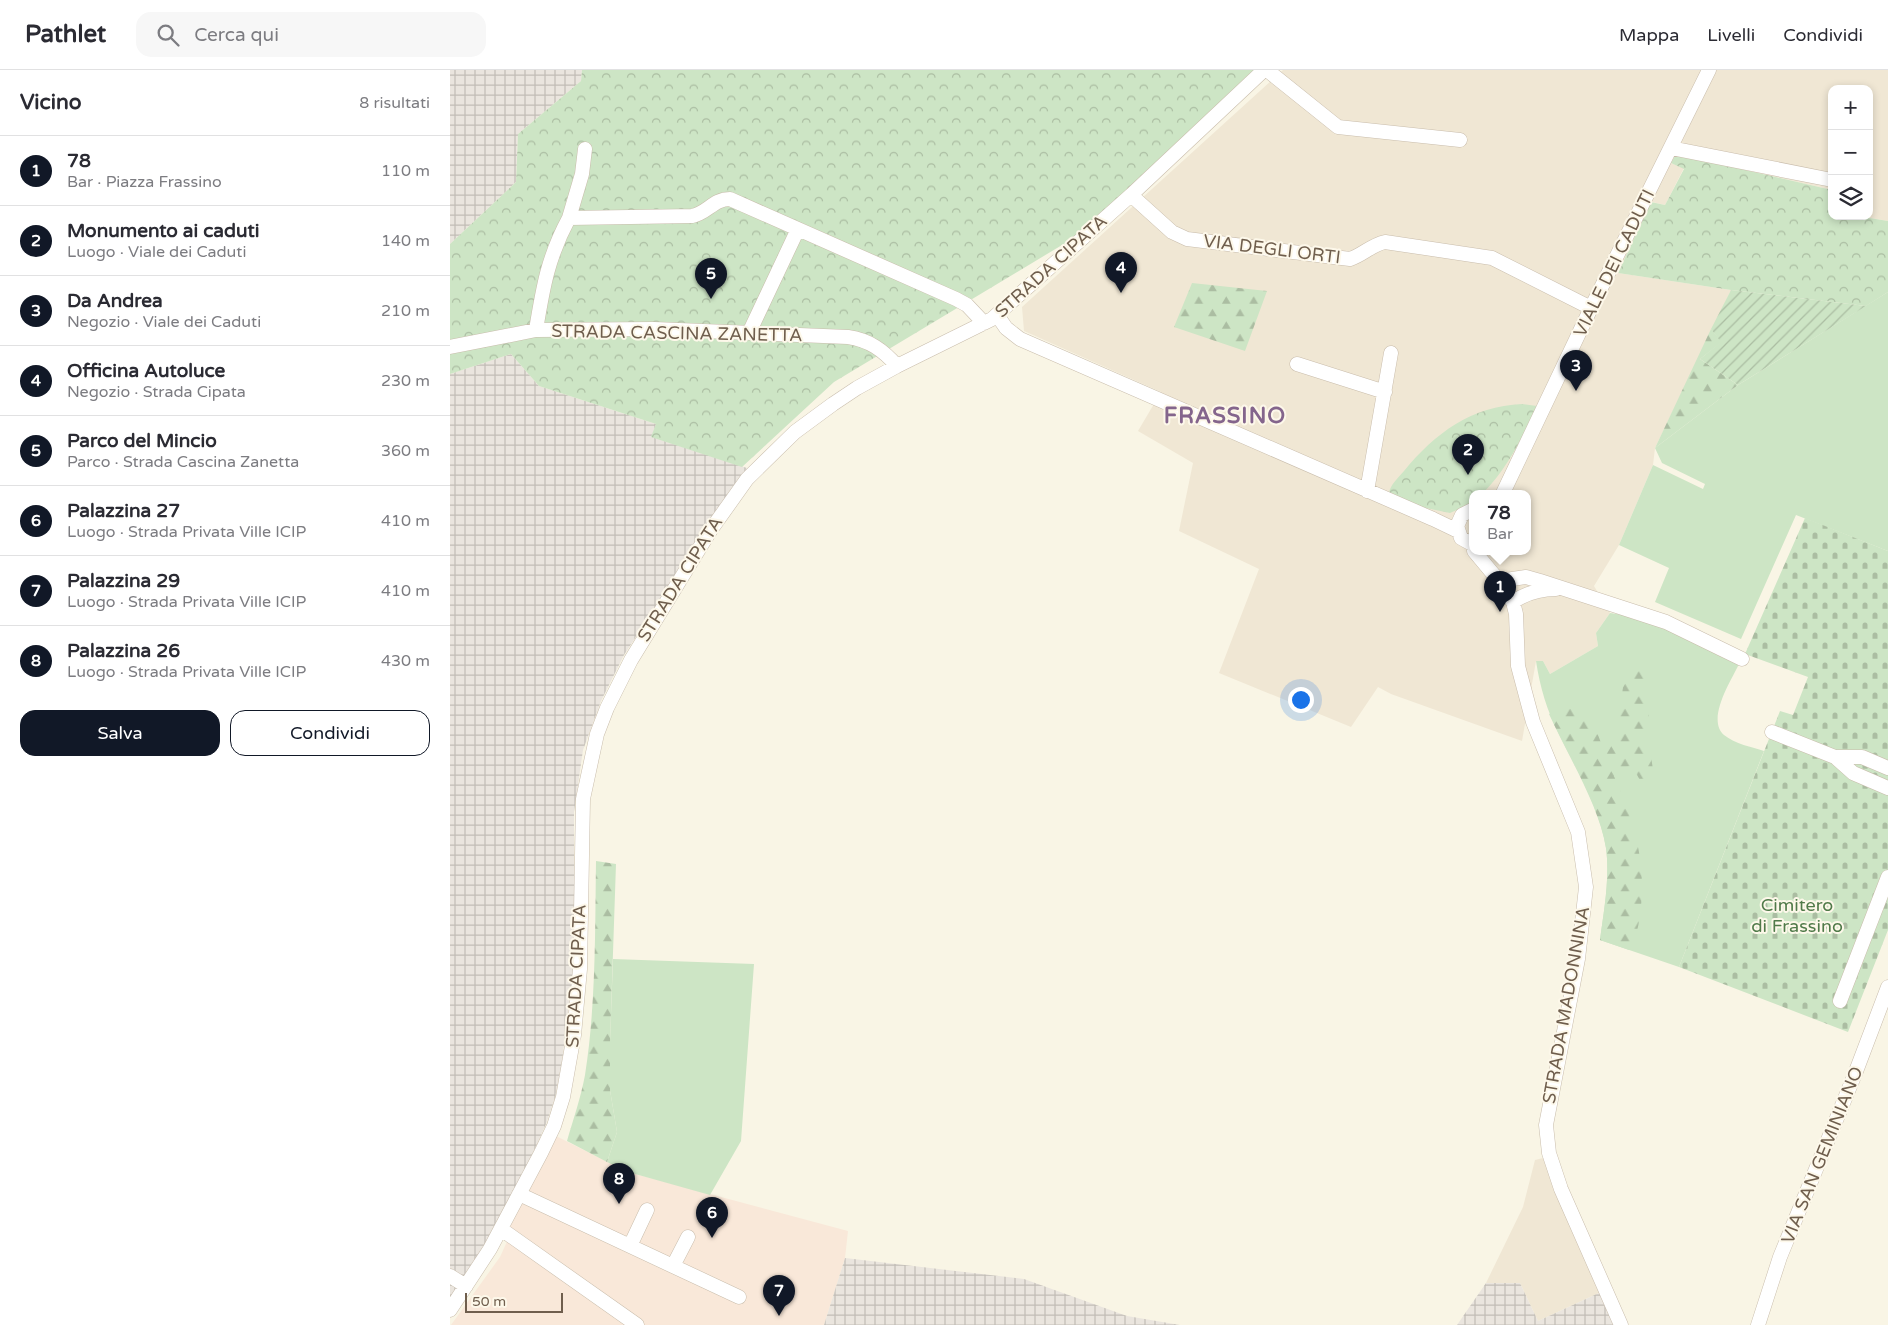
<!DOCTYPE html>
<html lang="it">
<meta charset="utf-8">
<style>
body{margin:0;font-family:"Varela Round",sans-serif;background:#f7f7f7;color:#2b2b33}
.controls{position:absolute;right:15px;top:15px;display:grid;overflow:hidden;border-radius:10px;box-shadow:0 2px 8px #0003}
.controls button{width:45px;height:45px;display:grid;place-items:center;padding:0;border:0;border-bottom:1px solid #e1e1e2;background:#fff;color:#2b2b33;font:25px sans-serif}
.scale{position:absolute;left:15px;bottom:12px;width:98px;box-sizing:border-box;padding-left:5px;border:2px solid #6f5e4d;border-top:0;font-size:14px;line-height:18px;white-space:nowrap;color:#6f5e4d;-webkit-text-stroke:4px #fdf8ea;paint-order:stroke}
.you{position:absolute;left:850px;top:629px;width:18px;height:18px;margin:-12px;border:4px solid #fff;border-radius:50%;background:#1a73e8;box-shadow:0 0 0 8px #1a73e833}
.badge{display:grid;place-items:center;width:32px;height:32px;border-radius:50%;background:#111827;color:#fff;font-size:16px;font-weight:700}
.pin{position:absolute;translate:-50% -41px;filter:drop-shadow(0 1px 2px #0008)}
.pin::after{content:'';position:absolute;top:26px;width:18px;height:15px;background:inherit;clip-path:polygon(0 0,100% 0,50% 100%)}
.popup{position:absolute;left:1019px;top:420px;width:62px;height:65px;box-sizing:border-box;display:grid;place-content:center;border-radius:10px;background:#fff;filter:drop-shadow(0 1px 4px #0005);font-size:16px;white-space:nowrap;color:#7c7c81}
.popup b{font-size:19px;color:#2b2b33}
.popup::after{content:'';position:absolute;left:50%;top:100%;margin-left:-10px;border:10px solid transparent;border-top-color:#fff}
.list{margin:0;padding:0;list-style:none}
h2{display:flex;justify-content:space-between;align-items:center;height:65px;margin:0;padding:0 20px;font-size:21px}
h2 small{font-size:16px;font-weight:400;color:#7c7c81}
.list li{display:grid;grid-template-columns:32px 1fr auto;gap:15px;align-items:center;box-sizing:border-box;height:70px;padding:0 20px;border-top:1px solid #e1e1e2}
.list b{display:block;font-size:19px;white-space:nowrap}
.list p{margin:0;font-size:16px;white-space:nowrap;color:#7c7c81}
.list em{font-size:16px;font-style:normal;color:#7c7c81}
.actions{display:flex;gap:10px;padding:15px 20px}
.actions a{flex:1;padding:11px 0;border:1px solid #111827;border-radius:15px;text-align:center;font-size:18px;color:#111827}
.actions .main{background:#111827;color:#fff}
.icon{flex:none;width:28px;height:28px;fill:none;stroke:currentColor;stroke-width:2;stroke-linecap:round;stroke-linejoin:round}
.map{position:relative;flex:none;width:1438px;height:1255px;overflow:hidden}
header{display:flex;align-items:center;gap:30px;box-sizing:border-box;height:70px;padding:0 25px;background:#fff;border-bottom:1px solid #e1e1e2}
header strong{font-size:24px}
nav{display:flex;gap:28px;margin-inline-start:auto;font-size:18px}
.search{width:350px;height:45px;background:#f7f7f7;display:flex;align-items:center;gap:12px;box-sizing:border-box;padding:0 18px;border-radius:15px;color:#7c7c81;font-size:19px}
main{display:flex}
aside{flex:1;background:#fff}
.map>svg:first-child{display:block}
</style>
<header>
<strong>Pathlet</strong>
<div class="search"><svg class="icon" aria-label="search" viewBox="0 0 24 24"><circle cx="10" cy="10" r="6"/><path d="M15 15l6 6"/></svg>Cerca qui</div>
<nav><a>Mappa</a><a>Livelli</a><a>Condividi</a></nav>
</header>
<main>
<aside>
<h2>Vicino<small>8 risultati</small></h2>
<ul class="list">
<li><span class="badge">1</span><div><b>78</b><p>Bar · Piazza Frassino</p></div><em>110 m</em></li>
<li><span class="badge">2</span><div><b>Monumento ai caduti</b><p>Luogo · Viale dei Caduti</p></div><em>140 m</em></li>
<li><span class="badge">3</span><div><b>Da Andrea</b><p>Negozio · Viale dei Caduti</p></div><em>210 m</em></li>
<li><span class="badge">4</span><div><b>Officina Autoluce</b><p>Negozio · Strada Cipata</p></div><em>230 m</em></li>
<li><span class="badge">5</span><div><b>Parco del Mincio</b><p>Parco · Strada Cascina Zanetta</p></div><em>360 m</em></li>
<li><span class="badge">6</span><div><b>Palazzina 27</b><p>Luogo · Strada Privata Ville ICIP</p></div><em>410 m</em></li>
<li><span class="badge">7</span><div><b>Palazzina 29</b><p>Luogo · Strada Privata Ville ICIP</p></div><em>410 m</em></li>
<li><span class="badge">8</span><div><b>Palazzina 26</b><p>Luogo · Strada Privata Ville ICIP</p></div><em>430 m</em></li>
</ul>
<div class="actions"><a class="main">Salva</a><a>Condividi</a></div>
</aside>
<div class="map">
<svg width="1438" height="1255" viewBox="0 0 1438 1255">
<defs>
<pattern id="industrial-grid" width="8" height="8" patternUnits="userSpaceOnUse" patternTransform="scale(1.25)"><rect width="8" height="8" fill="#eae5de"/><path d="M0 4h8M4 0v8" fill="none" stroke="#c2bdb6"/></pattern>
<pattern id="forest-firs" width="22" height="20" patternUnits="userSpaceOnUse" patternTransform="scale(1.25)"><rect width="22" height="20" fill="#cde5c5"/><path d="M5 1l3.5 6h-7zM16 11l3.5 6h-7z" fill="#abbda2"/></pattern>
<pattern id="cemetery-stones" width="16" height="16" patternUnits="userSpaceOnUse" patternTransform="scale(1.25)"><rect width="16" height="16" fill="#cde5c5"/><path d="M2 7V4a2 2 0 0 1 4 0v3zM10 15v-3a2 2 0 0 1 4 0v3z" fill="#abbda2"/></pattern>
<pattern id="park-crowns" width="20" height="18" patternUnits="userSpaceOnUse" patternTransform="scale(1.25)"><rect width="20" height="18" fill="#cde5c5"/><path d="M2 6a3 3 0 1 1 6 0M12 15a3 3 0 1 1 6 0" fill="none" stroke="#abbda2"/></pattern>
<pattern id="garden-furrows" width="10" height="10" patternUnits="userSpaceOnUse" patternTransform="scale(1.25)"><rect width="10" height="10" fill="#cde5c5"/><path d="M-1 1l2-2M0 10L10 0M9 11l2-2" fill="none" stroke="#abbda2"/></pattern>
</defs>
<rect width="100%" height="100%" fill="#f9f5e5"/>
<path fill="#f0e7d4" fill-rule="evenodd" d="M 833,0 L 1438,0 L 1438,151 L 1408,146 L 1419,146 L 1419,19 L 1382,19 L 1382,120 L 1226,84 L 1221,93 L 1234,98 L 1215,135 L 1202,132 L 1168,203 L 1281,220 L 1205,378 L 1203,395 L 1169,475 L 1144,516 L 1160,543 L 1146,563 L 1148,576 L 1100,604 L 1093,591 L 1086,591 L 1072,671 L 941,624 L 928,617 L 901,657 L 769,603 L 809,499 L 729,461 L 743,393 L 688,361 L 711,322 L 574,261 L 572,237 ZM 1022,423 L 1078,423 L 1078,481 L 1022,481 Z
M 1093,1088 L 1151,1222 L 1088,1251 L 1070,1213 L 1036,1213 L 1073,1137 L 1085,1090 Z"/>
<path fill="#f9e8d9" d="M 106,1066 L 178,1102 L 398,1161 L 395,1188 L 374,1255 L 1,1255 L 50,1187 L 60,1165 L 51,1159 Z"/>
<path fill="url(#industrial-grid)" d="M 0,0 L 132,0 L 131,11 L 68,64 L 66,112 L 0,174 Z
M 61,284 L 89,316 L 206,354 L 202,367 L 297,398 L 174,585 L 151,631 L 133,680 L 124,742 L 124,897 L 112,992 L 105,1028 L 96,1054 L 40,1179 L 0,1237 L 0,304 Z
M 395,1188 L 574,1209 L 677,1246 L 730,1255 L 374,1255 Z
M 1036,1213 L 1070,1213 L 1088,1251 L 1151,1222 L 1166,1255 L 1007,1255 Z"/>
<path fill="#cde5c5" d="M 1438,222 L 1438,481 L 1346,445 L 1291,569 L 1205,532 L 1219,498 L 1169,475 L 1203,395 L 1253,419 L 1255,414 L 1212,393 L 1205,378 L 1288,315 Z
M 1160,543 C 1206,549 1248,575 1289,594 C 1281,611 1256,649 1274,665 C 1285,674 1302,677 1314,681 L 1229,897 L 1150,870 C 1154,840 1160,808 1156,778 C 1150,738 1126,699 1109,664 C 1097,641 1090,617 1086,591 L 1093,591 L 1100,604 L 1148,576 L 1146,563 Z
M 163,889 L 304,894 L 291,1071 L 260,1125 L 178,1102 L 157,1092 L 167,1062 L 160,1020 L 160,972 Z"/>
<path fill="url(#forest-firs)" d="M 742,213 L 817,221 L 795,281 L 724,257 Z
M 1261,259 L 1272,272 L 1250,289 L 1288,315 L 1205,378 Z
M 1199,597 L 1202,607 L 1194,626 C 1202,642 1198,654 1194,671 L 1200,680 L 1204,706 L 1191,712 L 1182,696 L 1170,698 L 1164,706 C 1186,756 1198,797 1189,851 C 1188,861 1183,871 1179,880 L 1150,870 C 1154,840 1160,808 1156,778 C 1149,735 1117,684 1099,644 L 1116,635 L 1135,651 L 1148,665 L 1153,678 L 1166,671 L 1173,617 L 1184,598 Z
M 146,791 L 166,794 L 160,972 L 160,1020 L 167,1062 L 157,1092 L 117,1071 C 123,1050 131,1027 135,1005 C 146,935 145,862 146,791 Z"/>
<path fill="url(#cemetery-stones)" d="M 1355,448 L 1438,481 L 1438,860 L 1398,962 L 1229,897 L 1330,641 L 1343,645 L 1358,607 L 1295,584 Z"/>
<path fill="url(#park-crowns)" d="M 132,0 L 815,0 L 652,151 L 384,312 L 292,397 L 201,367 L 206,354 L 89,316 L 61,284 L 0,304 L 0,174 L 66,112 L 68,64 L 131,11 Z
M 1226,84 L 1382,120 L 1382,146 L 1408,146 L 1438,151 L 1438,222 L 1416,236 L 1281,220 L 1168,203 L 1201,132 L 1215,135 L 1234,99 L 1221,93 Z
M 1072,334 L 1087,336 C 1072,368 1058,398 1033,423 L 1022,423 L 1022,432 L 1020,434 L 1000,443 L 971,437 L 939,423 C 940,415 949,407 954,401 C 985,363 1022,336 1072,334 Z"/>
<path fill="url(#garden-furrows)" d="M 1281,220 L 1416,236 L 1288,315 L 1250,289 L 1271,272 L 1261,259 Z"/>
<g fill="none" stroke-linecap="round" stroke-linejoin="round">
<g stroke="#c9bdac" stroke-width="15">
<path id="minor" d="M 817,0 L 888,57 L 1010,70
M 1221,78 L 1382,110
M 681,125 L 722,162 L 737,169 L 900,189 C 913,185 921,175 935,172 L 1042,188 L 1141,238
M 119,148 L 132,104 L 135,79
M 547,245 L 556,258 L 570,269 L 983,449 L 1008,461
M 86,260 C 93,217 98,187 119,148 L 242,146 C 258,143 263,129 280,129 L 506,229 L 517,235 L 534,253
M 299,263 L 348,159
M 0,277 L 86,260 L 204,259 L 398,267 C 419,270 433,280 447,296
M 847,294 L 935,322
M 917,421 L 941,283
M 1053,423 L 1141,238 L 1259,0
M 1022,440 L 1012,445 L 1007,456 L 1011,468 L 1022,474
M 1024,481 L 1049,511 L 1063,532 L 1066,544 L 1068,596 L 1083,652 L 1128,762 L 1136,817 L 1128,889 L 1096,1055 L 1099,1083 L 1111,1119 L 1171,1255
M 1049,511 L 1076,507 L 1090,511 L 1216,552 L 1292,589
M 1063,532 C 1076,523 1090,519 1106,519
M 1322,662 L 1385,687 L 1403,703 L 1438,718
M 1385,687 L 1412,687 L 1438,698
M 1390,931 L 1438,807
M 69,1124 L 289,1227
M 51,1159 L 187,1255
M 180,1176 L 197,1140
M 223,1196 L 238,1167
M 0,1206 L 16,1216
M 0,1240 L 40,1179 L 91,1083 L 104,1056 L 113,1027 L 124,965 L 130,899 L 133,729 L 147,664 L 157,638 L 181,590 L 260,461 L 297,409 L 345,362 L 383,334 L 407,318 L 447,296 L 542,249 L 681,125 L 814,0
M 1308,1255 L 1330,1187 L 1405,1004 L 1438,917"/>
</g>
<use href="#minor" stroke="#fff" stroke-width="14"/>
</g>
<g text-anchor="middle" dominant-baseline="central" stroke-width="4" stroke-linejoin="round" paint-order="stroke">
<g font-size="18" fill="#6f5e4d" stroke="#fdf8ea">
<text transform="translate(822 179) rotate(7)">VIA DEGLI ORTI</text>
<text transform="translate(1164 193) rotate(-64)">VIALE DEI CADUTI</text>
<text transform="translate(601 196) rotate(-42)">STRADA CIPATA</text>
<text transform="translate(227 263) rotate(1)">STRADA CASCINA ZANETTA</text>
<text transform="translate(230 509) rotate(-58)">STRADA CIPATA</text>
<text transform="translate(126 906) rotate(-87)">STRADA CIPATA</text>
<text transform="translate(1116 935) rotate(-80)">STRADA MADONNINA</text>
<text transform="translate(1372 1085) rotate(-68)">VIA SAN GEMINIANO</text>
</g>
<g font-size="18" fill="#507a49" stroke="#fdf8ea">
<text x="1347" y="835">Cimitero<tspan x="1347" dy="21">di Frassino</tspan></text>
</g>
<g font-size="22" font-weight="bold" letter-spacing="1" fill="#84658c" stroke="#fdf8ea">
<text x="775" y="346">FRASSINO</text>
</g>
</g>
</svg>
<div class="controls">
<button>+</button>
<button>−</button>
<button><svg class="icon" aria-label="layers" viewBox="0 0 24 24"><path d="M12 4l9 5-9 5-9-5zM3 14l9 5 9-5"/></svg></button>
</div>
<div class="scale">50 m</div>
<div class="you"></div>
<div class="pin badge" style="left:1050px;top:542px">1</div>
<div class="popup"><b>78</b>Bar</div>
<div class="pin badge" style="left:1018px;top:405px">2</div>
<div class="pin badge" style="left:1126px;top:321px">3</div>
<div class="pin badge" style="left:671px;top:223px">4</div>
<div class="pin badge" style="left:261px;top:229px">5</div>
<div class="pin badge" style="left:262px;top:1168px">6</div>
<div class="pin badge" style="left:329px;top:1246px">7</div>
<div class="pin badge" style="left:169px;top:1134px">8</div>
</div>
</main>
